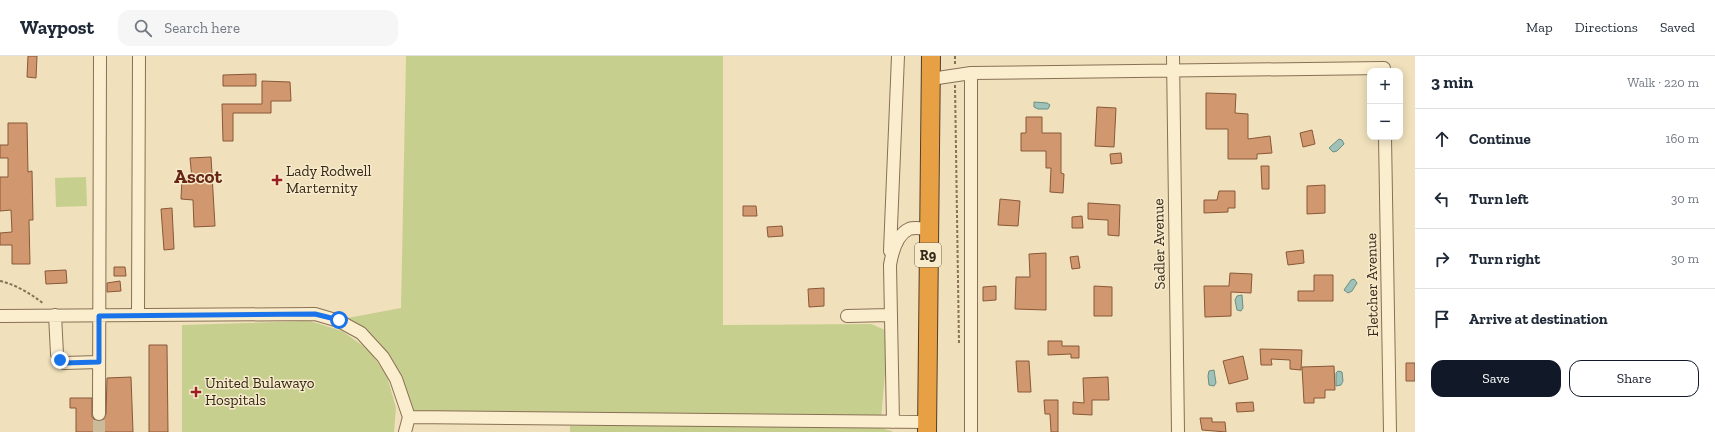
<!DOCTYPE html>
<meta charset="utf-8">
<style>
body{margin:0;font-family:"Zilla Slab",serif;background:#f6f6f7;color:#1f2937}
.controls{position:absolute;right:12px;top:12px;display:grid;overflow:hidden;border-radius:8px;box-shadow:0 2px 10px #0003}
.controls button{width:36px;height:36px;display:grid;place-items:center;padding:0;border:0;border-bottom:1px solid #e0e1e3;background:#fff;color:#1f2937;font:20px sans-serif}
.stop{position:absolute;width:12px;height:12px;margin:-9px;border:3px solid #1a73e8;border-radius:50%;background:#fff}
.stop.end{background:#1a73e8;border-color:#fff;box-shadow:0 1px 4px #0008}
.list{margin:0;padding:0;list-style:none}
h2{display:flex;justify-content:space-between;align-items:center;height:52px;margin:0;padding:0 16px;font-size:17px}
h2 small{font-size:13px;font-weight:400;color:#747a83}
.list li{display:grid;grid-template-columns:26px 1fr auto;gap:12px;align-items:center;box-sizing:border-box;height:60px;padding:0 16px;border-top:1px solid #e0e1e3}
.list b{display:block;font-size:15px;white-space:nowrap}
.list em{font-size:13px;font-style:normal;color:#747a83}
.actions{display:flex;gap:8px;padding:12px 16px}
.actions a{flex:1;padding:9px 0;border:1px solid #111827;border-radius:12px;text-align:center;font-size:14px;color:#111827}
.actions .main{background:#111827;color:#fff}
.icon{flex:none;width:22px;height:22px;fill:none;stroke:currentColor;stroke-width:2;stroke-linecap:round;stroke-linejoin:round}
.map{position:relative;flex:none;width:1415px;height:376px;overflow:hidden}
header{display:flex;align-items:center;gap:24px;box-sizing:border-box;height:56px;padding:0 20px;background:#fff;border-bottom:1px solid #e0e1e3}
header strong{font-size:19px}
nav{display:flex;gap:22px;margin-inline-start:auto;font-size:14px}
.search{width:280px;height:36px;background:#f6f6f7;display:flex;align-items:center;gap:10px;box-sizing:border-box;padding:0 14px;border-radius:12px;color:#747a83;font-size:15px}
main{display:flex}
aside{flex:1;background:#fff}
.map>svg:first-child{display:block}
</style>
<header>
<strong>Waypost</strong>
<div class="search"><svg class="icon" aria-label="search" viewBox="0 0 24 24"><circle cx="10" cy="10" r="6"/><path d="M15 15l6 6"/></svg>Search here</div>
<nav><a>Map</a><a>Directions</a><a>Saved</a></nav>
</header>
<main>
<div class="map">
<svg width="1415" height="376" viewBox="0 0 1415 376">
<rect width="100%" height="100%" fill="#f0e0bb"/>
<path fill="#c7cf8f" d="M 406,0 L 723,0 L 723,269 L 871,268 L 885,274 L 885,318 L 881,363 L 410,355 L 399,322 L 342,263 L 401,252 Z
M 86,121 L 87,150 L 56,151 L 55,122 Z
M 310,265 L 342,275 L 369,294 L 387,320 L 396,352 L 394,376 L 182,376 L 182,269 Z
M 640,367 L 812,370 L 880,372 L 892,375 L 892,376 L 570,376 L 570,370 L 602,370 Z"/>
<path fill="#a0c1b7" stroke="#678f85" d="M 1034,46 L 1047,47 L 1050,49 L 1048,53 L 1038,53 L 1034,51 Z
M 1339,83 L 1342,84 L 1344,88 L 1337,95 L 1333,96 L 1329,92 Z
M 1354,223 L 1357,227 L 1352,235 L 1348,237 L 1344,234 L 1351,224 Z
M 1242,239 L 1243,252 L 1241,255 L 1237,254 L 1235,244 L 1237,240 Z
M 1214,314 L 1216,327 L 1214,330 L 1209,329 L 1208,320 L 1209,315 Z
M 1338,315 L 1342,316 L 1343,325 L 1341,329 L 1336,330 L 1336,317 Z"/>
<path fill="#d1976e" stroke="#895838" d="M 28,0 L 37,0 L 36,22 L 27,21 Z
M 256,18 L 256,30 L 223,30 L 223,19 Z
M 262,25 L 290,26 L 291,45 L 271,45 L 271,57 L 233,57 L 233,85 L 223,85 L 222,48 L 262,48 Z
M 1206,37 L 1236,38 L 1235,57 L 1248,58 L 1248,83 L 1270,80 L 1272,97 L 1257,98 L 1257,103 L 1228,103 L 1228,73 L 1206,73 Z
M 1097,51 L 1116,52 L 1114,91 L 1095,90 Z
M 1026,61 L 1042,61 L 1042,77 L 1061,77 L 1061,117 L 1064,118 L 1063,137 L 1050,136 L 1051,112 L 1046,112 L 1046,95 L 1021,95 L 1021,77 L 1026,77 Z
M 8,67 L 27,67 L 28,116 L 32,115 L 33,164 L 29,164 L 30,208 L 12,208 L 12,189 L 0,189 L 0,177 L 12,176 L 11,154 L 0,155 L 0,121 L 8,121 L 8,102 L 0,102 L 0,89 L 8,89 Z
M 1312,74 L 1315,88 L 1303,91 L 1300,77 Z
M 1121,97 L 1122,107 L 1111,108 L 1110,98 Z
M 211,101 L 215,170 L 194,171 L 193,144 L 181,143 L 182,122 L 192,123 L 190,102 Z
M 1261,110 L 1269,110 L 1269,133 L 1262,133 Z
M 1325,129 L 1325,157 L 1307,158 L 1307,130 Z
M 1219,135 L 1235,135 L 1235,152 L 1228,152 L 1228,156 L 1204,157 L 1204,144 L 1217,144 Z
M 1000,143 L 1020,145 L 1018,170 L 998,169 Z
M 1088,147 L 1120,149 L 1119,180 L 1108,179 L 1108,164 L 1088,163 Z
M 743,150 L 756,150 L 757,160 L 743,160 Z
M 172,152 L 174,193 L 164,194 L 161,153 Z
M 1082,160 L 1083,172 L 1072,172 L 1072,161 Z
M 782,170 L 783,180 L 768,181 L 767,171 Z
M 1303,194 L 1304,207 L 1288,209 L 1286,196 Z
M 1046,197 L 1046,254 L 1015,253 L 1016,221 L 1030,221 L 1029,198 Z
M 1078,200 L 1080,212 L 1072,213 L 1070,201 Z
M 114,211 L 125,211 L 126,220 L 114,220 Z
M 66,214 L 67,227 L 46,228 L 45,215 Z
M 1230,217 L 1252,218 L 1251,237 L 1231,236 L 1231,260 L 1205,261 L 1204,230 L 1229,230 Z
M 1314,219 L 1333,219 L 1333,245 L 1298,245 L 1298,235 L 1314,235 Z
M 120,225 L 121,235 L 107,236 L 107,227 Z
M 996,230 L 996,244 L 983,245 L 983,231 Z
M 1094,230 L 1112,231 L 1112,260 L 1094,260 Z
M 824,232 L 824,250 L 809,251 L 808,233 Z
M 1048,285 L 1062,285 L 1062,290 L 1079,290 L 1079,302 L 1071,302 L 1071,298 L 1048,299 Z
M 149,289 L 167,289 L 168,376 L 149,376 Z
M 1260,293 L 1302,294 L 1301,314 L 1290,313 L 1290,304 L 1271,303 L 1272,309 L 1261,309 Z
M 1243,300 L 1248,323 L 1229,328 L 1223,305 Z
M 1016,305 L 1029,305 L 1031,336 L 1018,336 Z
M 1406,307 L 1415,307 L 1415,325 L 1406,325 Z
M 1334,310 L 1335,334 L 1325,334 L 1325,342 L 1314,342 L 1314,347 L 1304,347 L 1302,311 Z
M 131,321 L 133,376 L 76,376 L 76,352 L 70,352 L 70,342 L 92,342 L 92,361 L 96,365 L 102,365 L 106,358 L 107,322 Z
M 1108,321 L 1109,344 L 1092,344 L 1092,359 L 1073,358 L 1073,346 L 1084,347 L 1083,322 Z
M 1044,344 L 1058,344 L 1058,376 L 1051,376 L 1050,358 L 1045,358 Z
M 1253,346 L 1254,355 L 1237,356 L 1236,347 Z
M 1200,362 L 1212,362 L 1212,366 L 1225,366 L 1226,376 L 1202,374 Z"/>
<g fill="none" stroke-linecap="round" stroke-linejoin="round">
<path stroke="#cbbb9b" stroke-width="12" stroke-dasharray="12 6" stroke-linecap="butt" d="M 99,376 L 99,358"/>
<g stroke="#887054" stroke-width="14">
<path id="minor" d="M 1173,0 L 1178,376
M 931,23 L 971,17 L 1384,12
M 1385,81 L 1390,376
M 890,195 L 898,0
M 55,259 L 57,298 L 60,304 L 64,307 L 99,306
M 138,259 L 139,0
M 0,260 L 315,258 L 339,265 L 361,277 L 383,301 L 396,323 L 409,361 L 405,376
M 847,260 L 890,259
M 99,358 L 100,0
M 409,361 L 927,366
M 893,366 L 890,209 C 892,197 896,179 909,173 C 914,171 922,173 928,172
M 971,376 L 971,17"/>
</g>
<g stroke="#553e29" stroke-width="20">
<path id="highway" d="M 927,376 L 931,0"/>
</g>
<path stroke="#887054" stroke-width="2" stroke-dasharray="3 2" stroke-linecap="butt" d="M 955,0 L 955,9
M 955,29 L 959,289
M 0,225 C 17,229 31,238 44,248"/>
<use href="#minor" stroke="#fbeece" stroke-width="12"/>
<use href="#highway" stroke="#e7a044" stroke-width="18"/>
</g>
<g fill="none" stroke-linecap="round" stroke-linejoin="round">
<path stroke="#1a73e8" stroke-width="5" d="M 60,304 L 64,307 L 99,306 L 99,260 L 315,258 L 339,264"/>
</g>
<g fill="#9b2021" stroke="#f7ebcb" stroke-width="1.5">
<path d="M275 118h4v4h4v4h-4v4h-4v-4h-4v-4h4z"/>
<path d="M194 330h4v4h4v4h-4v4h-4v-4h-4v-4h4z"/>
</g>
<g text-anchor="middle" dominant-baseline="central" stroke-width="3" stroke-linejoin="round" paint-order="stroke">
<rect fill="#f7ebcb" stroke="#70624f" stroke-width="1" x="915" y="187" width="26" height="24" rx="3"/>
<g font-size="14" font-weight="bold" fill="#36281a">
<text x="928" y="199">R9</text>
</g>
<g font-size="15" fill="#36281a" stroke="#f7ebcb" text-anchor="start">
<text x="286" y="115">Lady Rodwell<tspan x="286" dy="17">Marternity</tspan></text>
<text x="205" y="327">United Bulawayo<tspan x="205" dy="17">Hospitals</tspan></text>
</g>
<g font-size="15" fill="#36281a" stroke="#f7ebcb">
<text transform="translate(1159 188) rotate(-91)">Sadler Avenue</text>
<text transform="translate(1372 229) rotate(-91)">Fletcher Avenue</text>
</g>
<g font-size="19" font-weight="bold" fill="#662717" stroke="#f7ebcb">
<text x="198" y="120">Ascot</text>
</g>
</g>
</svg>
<div class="controls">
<button>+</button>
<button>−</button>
</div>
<div class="stop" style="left:339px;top:264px"></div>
<div class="stop end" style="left:60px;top:304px"></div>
</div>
<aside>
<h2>3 min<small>Walk · 220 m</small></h2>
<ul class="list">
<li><svg class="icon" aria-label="ahead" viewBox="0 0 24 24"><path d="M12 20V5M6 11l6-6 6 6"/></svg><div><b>Continue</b></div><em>160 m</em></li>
<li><svg class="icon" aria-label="left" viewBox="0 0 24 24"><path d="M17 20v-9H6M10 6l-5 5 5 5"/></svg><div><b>Turn left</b></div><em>30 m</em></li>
<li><svg class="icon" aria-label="right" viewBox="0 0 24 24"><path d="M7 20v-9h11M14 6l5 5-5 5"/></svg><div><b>Turn right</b></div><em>30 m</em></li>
<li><svg class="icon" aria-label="arrive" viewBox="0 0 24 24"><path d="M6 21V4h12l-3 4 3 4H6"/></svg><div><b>Arrive at destination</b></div></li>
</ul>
<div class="actions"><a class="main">Save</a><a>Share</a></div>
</aside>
</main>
